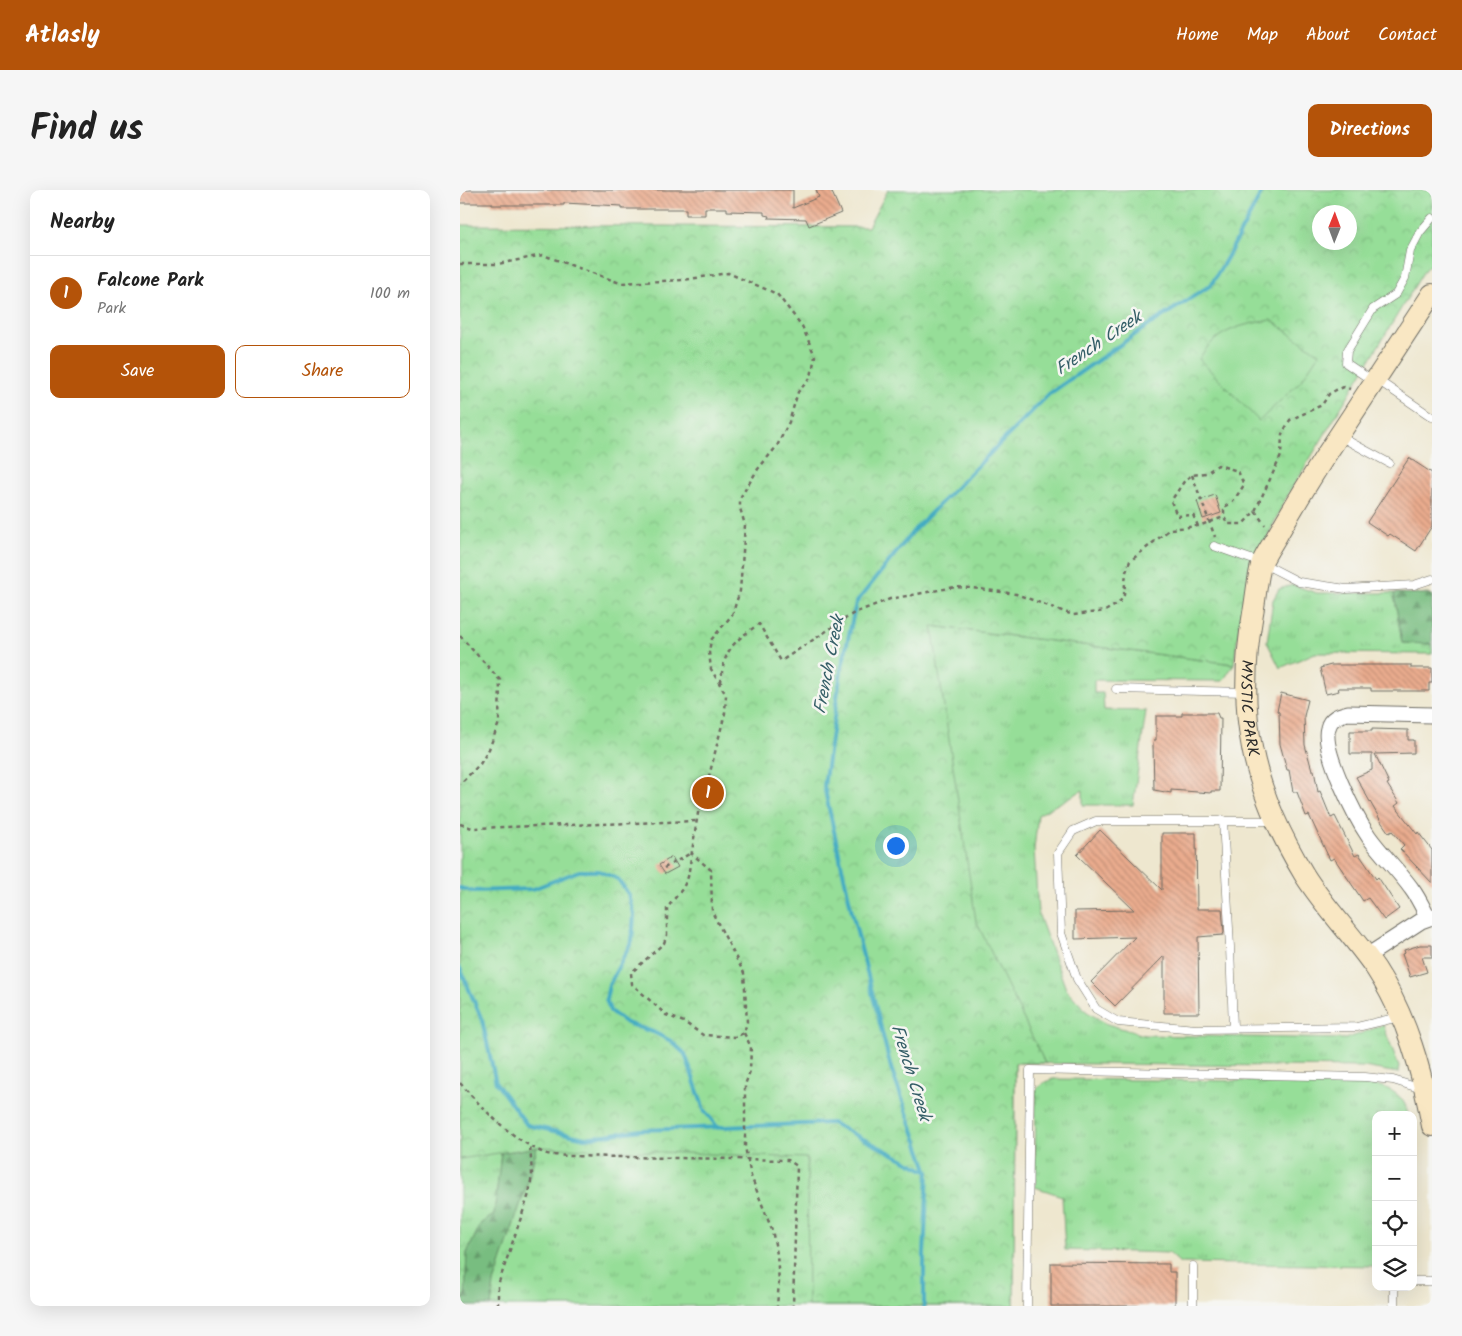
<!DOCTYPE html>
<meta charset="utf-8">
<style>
body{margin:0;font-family:Kalam,sans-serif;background:#f6f6f6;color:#222}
.controls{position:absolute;right:15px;bottom:15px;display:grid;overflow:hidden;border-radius:10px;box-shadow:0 5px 20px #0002}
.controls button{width:45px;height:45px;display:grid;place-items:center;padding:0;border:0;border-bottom:1px solid #e0e0e0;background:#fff;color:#222;font:25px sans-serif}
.compass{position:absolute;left:852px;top:15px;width:45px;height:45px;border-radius:50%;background:#fff;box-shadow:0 5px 20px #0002;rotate:1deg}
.you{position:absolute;left:435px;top:655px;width:18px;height:18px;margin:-12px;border:4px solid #fff;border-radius:50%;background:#1a73e8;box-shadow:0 0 0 8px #1a73e833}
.badge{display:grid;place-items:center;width:32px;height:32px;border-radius:50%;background:#b45309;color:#fff;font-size:16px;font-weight:700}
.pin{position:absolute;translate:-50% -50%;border:2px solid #fff;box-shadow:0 1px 5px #0006}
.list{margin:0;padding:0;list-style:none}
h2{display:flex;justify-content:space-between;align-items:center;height:65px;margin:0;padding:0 20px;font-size:21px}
h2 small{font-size:16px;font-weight:400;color:#767676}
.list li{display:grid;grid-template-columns:32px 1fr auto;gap:15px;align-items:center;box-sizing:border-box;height:75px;padding:0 20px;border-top:1px solid #e0e0e0}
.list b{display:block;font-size:19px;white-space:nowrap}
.list p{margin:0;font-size:16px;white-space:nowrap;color:#767676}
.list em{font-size:16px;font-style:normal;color:#767676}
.actions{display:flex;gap:10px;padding:15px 20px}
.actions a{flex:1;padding:11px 0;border:1px solid #b45309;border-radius:10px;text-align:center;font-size:18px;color:#b45309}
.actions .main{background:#b45309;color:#fff}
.icon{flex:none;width:28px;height:28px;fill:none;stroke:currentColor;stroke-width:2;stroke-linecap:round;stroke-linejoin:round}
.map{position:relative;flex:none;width:972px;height:1116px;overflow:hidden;border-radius:10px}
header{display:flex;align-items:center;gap:30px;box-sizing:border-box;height:70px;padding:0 25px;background:#b45309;color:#fff}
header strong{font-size:24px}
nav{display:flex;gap:28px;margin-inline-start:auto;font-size:18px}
.intro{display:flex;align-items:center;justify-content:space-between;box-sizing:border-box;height:120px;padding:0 30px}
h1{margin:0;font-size:35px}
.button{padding:12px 22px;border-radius:10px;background:#b45309;color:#fff;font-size:18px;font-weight:700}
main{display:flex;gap:30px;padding:0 30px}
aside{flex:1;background:#fff;border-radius:10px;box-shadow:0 5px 20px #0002}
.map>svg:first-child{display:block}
</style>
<header>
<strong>Atlasly</strong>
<nav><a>Home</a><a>Map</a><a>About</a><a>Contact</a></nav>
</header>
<div class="intro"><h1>Find us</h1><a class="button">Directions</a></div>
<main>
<aside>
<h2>Nearby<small></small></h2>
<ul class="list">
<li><span class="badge">1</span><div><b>Falcone Park</b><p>Park</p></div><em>100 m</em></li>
</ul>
<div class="actions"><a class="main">Save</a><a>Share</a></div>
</aside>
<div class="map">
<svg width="972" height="1116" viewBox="0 0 972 1116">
<defs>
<pattern id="grass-tufts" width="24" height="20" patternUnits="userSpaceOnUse" patternTransform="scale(1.25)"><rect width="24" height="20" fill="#96de98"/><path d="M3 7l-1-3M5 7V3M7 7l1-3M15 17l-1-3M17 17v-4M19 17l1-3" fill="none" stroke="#81bf83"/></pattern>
<pattern id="forest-firs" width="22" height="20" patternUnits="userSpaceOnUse" patternTransform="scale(1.25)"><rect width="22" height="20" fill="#78bd80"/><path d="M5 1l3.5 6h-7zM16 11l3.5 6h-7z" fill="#639a69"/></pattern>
<pattern id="park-crowns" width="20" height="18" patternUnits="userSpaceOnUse" patternTransform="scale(1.25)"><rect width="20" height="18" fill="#96de98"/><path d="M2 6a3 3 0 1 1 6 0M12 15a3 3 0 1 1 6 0" fill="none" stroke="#81bf83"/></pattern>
<pattern id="building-back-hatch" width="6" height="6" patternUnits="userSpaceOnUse" patternTransform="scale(1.25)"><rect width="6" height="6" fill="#eaac8e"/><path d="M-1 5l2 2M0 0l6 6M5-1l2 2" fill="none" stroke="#be8c74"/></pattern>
</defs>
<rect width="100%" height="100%" fill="#f6f6f2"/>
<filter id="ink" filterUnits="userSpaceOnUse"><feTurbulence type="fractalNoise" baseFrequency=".02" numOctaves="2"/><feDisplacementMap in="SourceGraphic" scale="10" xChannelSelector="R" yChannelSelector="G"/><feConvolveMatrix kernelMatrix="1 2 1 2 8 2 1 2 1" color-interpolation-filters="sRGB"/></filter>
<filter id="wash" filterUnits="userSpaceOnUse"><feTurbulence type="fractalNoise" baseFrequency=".0096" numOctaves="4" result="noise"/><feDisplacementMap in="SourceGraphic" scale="20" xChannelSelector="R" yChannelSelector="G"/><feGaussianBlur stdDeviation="1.12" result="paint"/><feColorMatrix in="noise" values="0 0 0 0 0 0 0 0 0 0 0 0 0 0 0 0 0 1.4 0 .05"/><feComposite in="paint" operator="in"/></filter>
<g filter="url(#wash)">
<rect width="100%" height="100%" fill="#eee7cf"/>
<path fill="url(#grass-tufts)" stroke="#608462" d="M 833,395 L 857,403 L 934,403 L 942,453 L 972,454 L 972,464 L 855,463 L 820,478 L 807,452 L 813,410 L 819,399 Z
M 472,436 L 774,474 L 763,491 L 634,490 L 634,503 L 643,503 L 644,520 L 686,521 L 673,615 L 623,615 L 623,600 L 578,625 L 574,659 L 578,723 L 606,799 L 627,822 L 647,834 L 684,845 L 886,849 L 923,835 L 939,876 L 938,883 L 904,877 L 555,873 L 554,1116 L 31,1116 L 34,1093 L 68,991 L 77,957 L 41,963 L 34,1025 L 21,1034 L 7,1063 L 5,1110 L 0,1108 L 0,741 Z
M 593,889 L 886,892 C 910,893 944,895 948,925 L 916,925 L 916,1076 L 720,1073 L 709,1063 L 605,1060 L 602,1006 L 575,997 L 576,899 L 585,892 Z"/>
<path fill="url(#forest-firs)" stroke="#527456" d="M 934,403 L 970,404 L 972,406 L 972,454 L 942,453 Z
M 77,957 L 68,991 L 34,1093 L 31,1116 L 0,1116 L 0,1108 L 5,1109 L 7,1063 L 21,1033 L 34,1025 L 41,963 Z"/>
<path fill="url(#park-crowns)" stroke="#608462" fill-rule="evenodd" d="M 428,0 L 972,0 L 972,73 L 965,79 L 825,310 C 806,348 790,387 781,427 C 778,442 776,458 774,474 L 472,436 L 516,731 L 585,873 L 555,873 L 554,1116 L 348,1116 L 347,968 L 77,957 L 0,969 L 0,35 L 408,37 ZM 859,22 L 889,22 L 889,52 L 859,52 Z"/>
<path fill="#96de98" stroke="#608462" d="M 811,130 L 859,164 L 841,191 L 799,231 L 739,169 C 756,140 780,135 811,130 Z"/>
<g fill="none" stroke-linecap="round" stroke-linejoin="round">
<path stroke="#42abc2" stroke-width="4" d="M 0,698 L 12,701 L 73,699 L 119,681 L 139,681 L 158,689 L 169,705 L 174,724 L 172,751 L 149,795 L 146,809 L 150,821 L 166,833 L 193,842 L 211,851 L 225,864 L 244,920 L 258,938
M 0,778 L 22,830 L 36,893 L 67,935 L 125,948 L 181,940 L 372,933 L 468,982
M 464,1116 L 464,1065 L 468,982 L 431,878 L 391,718 L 364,596 L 381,481 L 396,413 L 455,339 L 589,204 L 683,139 L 751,95 L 768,66 L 803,0"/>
</g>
<g id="blocks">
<path fill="url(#building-back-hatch)" d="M 0,0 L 333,0 L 333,18 L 359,7 L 356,0 L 371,0 L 381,23 L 349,36 L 346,29 L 308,28 L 309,26 L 304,25 L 304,22 L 267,21 L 267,18 L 245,18 L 245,25 L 226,25 L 226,19 L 162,19 L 162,16 L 104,13 L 104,15 L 32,15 L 32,13 L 0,13 Z
M 949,268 L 972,283 L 972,336 L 956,361 L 930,344 L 928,346 L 907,332 Z
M 755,305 L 761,323 L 743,329 L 737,311 Z
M 871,475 L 951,475 L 951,478 L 972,478 L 972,493 L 969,493 L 969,501 L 911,501 L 911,498 L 878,498 L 879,501 L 866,504 L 860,478 Z
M 821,503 L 848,510 L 844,526 L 845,555 L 852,580 L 854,580 L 858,602 L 860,601 L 871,628 L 875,626 L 895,666 L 899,664 L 916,689 L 918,687 L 939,719 L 924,730 L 908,708 L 903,711 L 874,668 L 870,670 L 849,625 L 846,626 L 837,602 L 833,602 L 829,580 L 827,580 L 820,554 L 819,522 L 817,521 Z
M 722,523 L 757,523 L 759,528 L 761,528 L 760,601 L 751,601 L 751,603 L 711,600 L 711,603 L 694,600 L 693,554 L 694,550 L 696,550 L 696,526 L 722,526 Z
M 912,539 L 948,540 L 948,550 L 954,550 L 954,563 L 915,564 L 929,593 L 927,594 L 939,613 L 935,616 L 957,644 L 958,642 L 972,660 L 972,693 L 940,659 L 944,655 L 932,641 L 929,643 L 922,633 L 896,587 L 912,580 L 912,564 L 890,564 L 890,541 L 912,541 Z
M 640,640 L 702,700 L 702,643 L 736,643 L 737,719 L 762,719 L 764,742 L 763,745 L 738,747 L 739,823 L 704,823 L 704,766 L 655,816 L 631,792 L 675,747 L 615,749 L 615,721 L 674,720 L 617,665 Z
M 212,667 L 218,677 L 205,684 L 199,675 Z
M 960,755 L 972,755 L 972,767 L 962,767 L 967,782 L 950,787 L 942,764 L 945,763 L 944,760 Z
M 591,1073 L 709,1074 L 709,1082 L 715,1082 L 715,1116 L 591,1116 Z"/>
</g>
</g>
<g filter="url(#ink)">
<use href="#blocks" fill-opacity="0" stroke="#6f6d64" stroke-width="1"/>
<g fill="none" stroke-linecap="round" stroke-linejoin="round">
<g stroke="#6f6d64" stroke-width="9">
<path id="lane" d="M 916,189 L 972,227
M 914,192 L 886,173 L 887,161 L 913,119 L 936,104 L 945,88 L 950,61 L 960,42 L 972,28
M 879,246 L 929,273
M 754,356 L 802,373 L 839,392 L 886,399 L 954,395 L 972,389
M 656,499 L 786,502
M 763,630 L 770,757 L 773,838
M 813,631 L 636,631 L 613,641 L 598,663 L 601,743 L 617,789 L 636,819 L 658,832 L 736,839 L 897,837 L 939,827
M 953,1091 L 972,1091
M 567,1116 L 570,880 L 905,887 L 933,890 L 962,899
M 733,1116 L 733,1076
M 934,1116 L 934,1097"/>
</g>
<g stroke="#6f6d64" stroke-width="17">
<path id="street" d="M 968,728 C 963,718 958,707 951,698 C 938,680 922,665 909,647 C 896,628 861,560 868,538 C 870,528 879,525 888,523 L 972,525
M 907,766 L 961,731 L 972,727"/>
</g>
<g stroke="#6f6d64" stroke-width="22">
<g id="secondary">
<path id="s1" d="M 972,104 C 936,159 900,214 864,268 C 848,293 833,318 818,344 C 813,353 806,363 802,372 C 797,387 796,408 793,423 C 775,524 792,599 845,686 C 866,719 894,747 916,779 C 947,827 962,881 972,936"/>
</g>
</g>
<path stroke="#6f6d64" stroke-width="2.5" stroke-dasharray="4 4" stroke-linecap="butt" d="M 0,74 L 38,74 L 83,65 L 160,93 L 223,90 L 268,83 L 317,104 L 342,136 L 355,166 L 351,187 L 338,202 L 329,232 L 317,256 L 298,279 L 280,308 L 280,318 L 285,335 L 280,401 L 272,425 L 251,450 L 249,462 L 251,479 L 266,505 L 265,523 L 243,610 L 238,623 L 228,687 L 223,698 L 207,718 L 207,745 L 204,753 L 171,783 L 172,794 L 206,825 L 224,832 L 243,845 L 275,847 L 284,843 L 287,832 L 284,783 L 252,722 L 251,680 L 231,663
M 732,285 L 755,347
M 795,321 L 805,335
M 738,336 L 733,325 L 717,326 L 711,311 L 725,290 L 732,285 L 746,283 L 758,275 L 778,281 L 784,295 L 772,313 L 764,317 L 764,327
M 0,446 L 40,490 L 39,533 L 29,559 L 20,574 L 0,594
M 261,493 C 263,460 273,452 299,434 L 321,471 L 394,423 L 430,409 L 495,397 L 512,398 L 556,404 L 613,425 L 645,421 L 659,413 L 664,405 L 666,382 L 670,371 L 710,339 L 738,336 L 764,327 L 768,334 L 783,334 L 795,321 L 821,266 L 822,244 L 830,230 L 862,215 L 869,204 L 876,200 L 884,197 L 890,199
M 0,634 L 12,638 L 236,631
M 204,678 L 231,663
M 284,843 L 291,857 L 290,881 L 285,895 L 285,957 L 291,986 L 312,1040 L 317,1064 L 319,1092 L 317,1116
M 0,893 C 24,920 50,948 84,963 C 91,966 100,965 108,966 L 328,970 L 337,976 L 333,1116
M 38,1116 L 38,1095 L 69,1004 L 72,984 L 70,955"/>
<use href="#lane" stroke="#fff" stroke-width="8"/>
<use href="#street" stroke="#fff" stroke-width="15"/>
<use href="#secondary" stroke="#f9e7c3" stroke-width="20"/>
</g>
</g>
<g text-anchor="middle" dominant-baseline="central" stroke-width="5" stroke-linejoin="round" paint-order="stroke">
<g font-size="16" fill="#2b2b2b" stroke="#f6f6f2">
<text stroke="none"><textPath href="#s1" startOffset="465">MYSTIC PARK</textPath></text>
</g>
<g font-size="18" font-style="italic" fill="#345e67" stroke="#f6f6f2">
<text transform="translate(639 154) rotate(-34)">French Creek</text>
<text transform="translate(370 475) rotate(-79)">French Creek</text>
<text transform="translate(450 883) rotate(73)">French Creek</text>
</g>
</g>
</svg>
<div class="controls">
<button>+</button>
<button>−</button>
<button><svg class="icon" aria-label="locate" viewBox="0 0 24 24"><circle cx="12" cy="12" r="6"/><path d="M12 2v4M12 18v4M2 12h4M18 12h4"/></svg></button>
<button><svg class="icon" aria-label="layers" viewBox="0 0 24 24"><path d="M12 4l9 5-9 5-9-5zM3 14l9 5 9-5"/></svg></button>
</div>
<svg class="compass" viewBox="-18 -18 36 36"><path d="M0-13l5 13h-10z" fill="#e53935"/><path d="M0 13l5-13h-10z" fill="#767676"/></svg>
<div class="you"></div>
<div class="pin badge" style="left:248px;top:603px">1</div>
</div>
</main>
